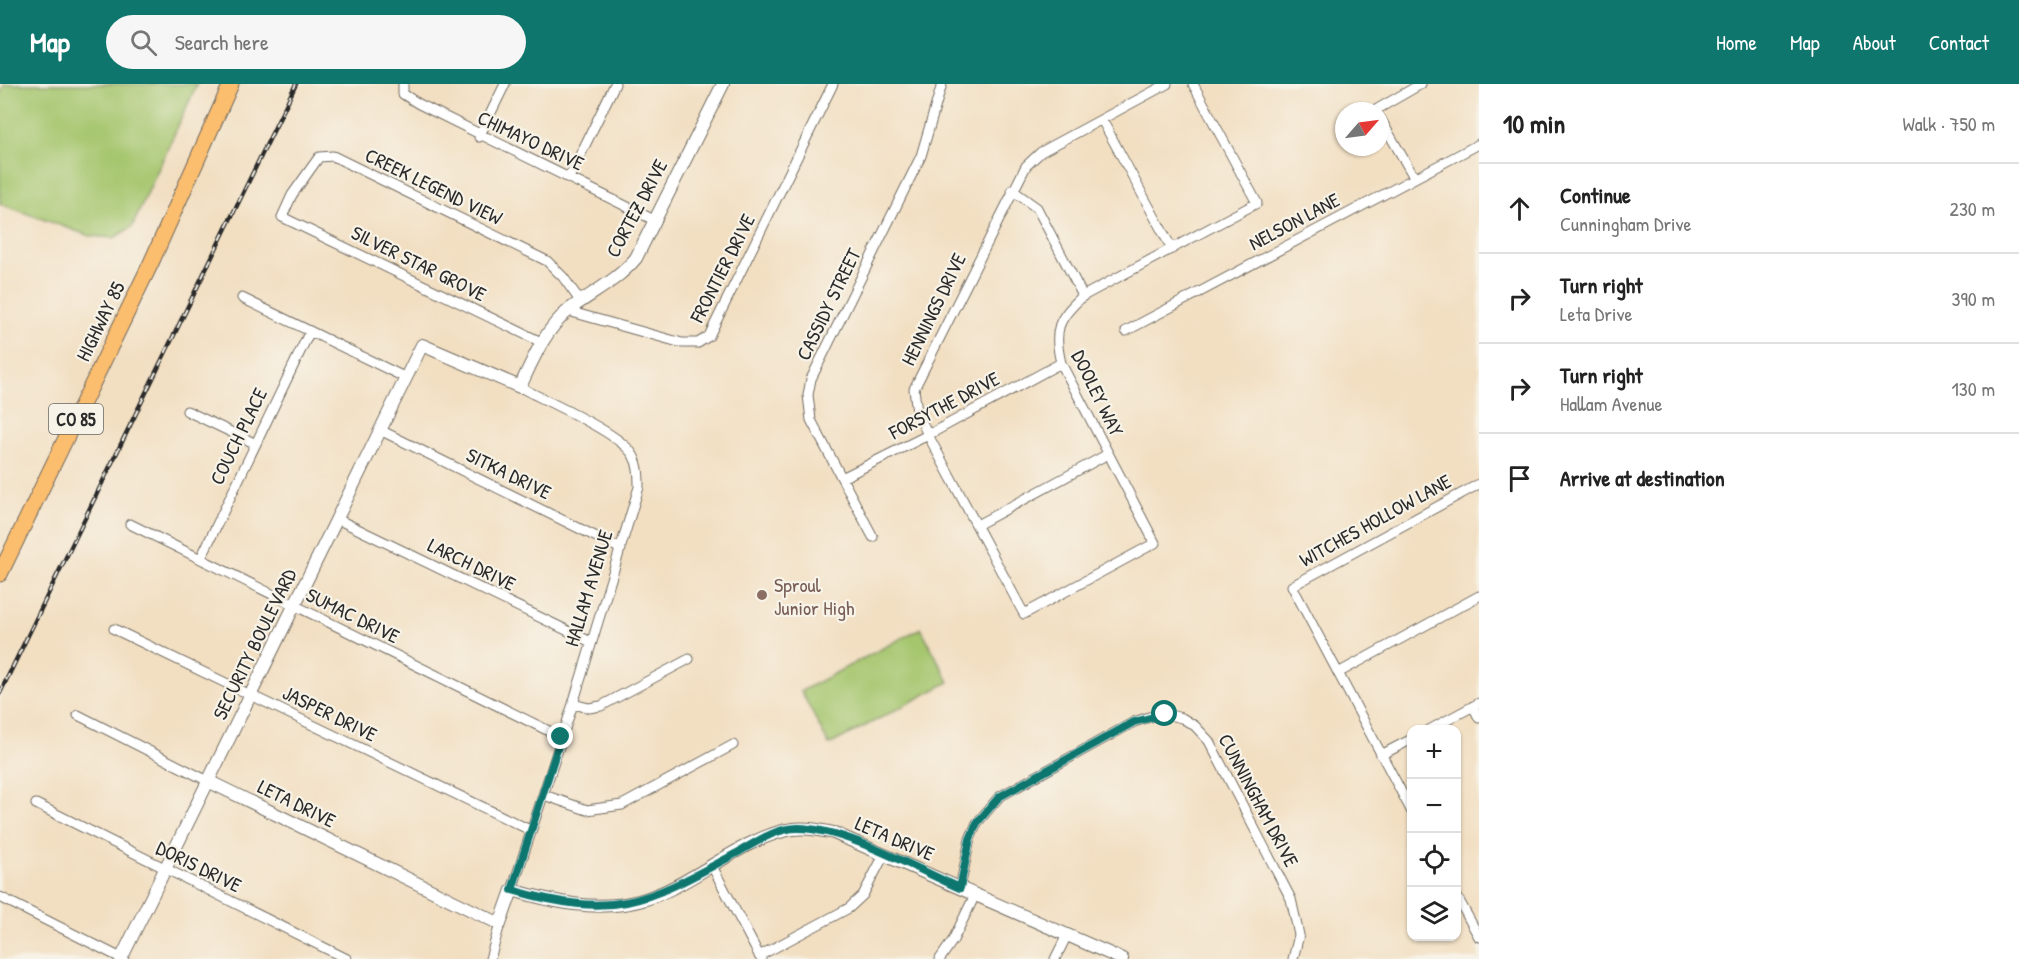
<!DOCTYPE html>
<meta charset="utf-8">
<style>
body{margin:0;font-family:"Patrick Hand",sans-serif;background:#f6f6f6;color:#222}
.controls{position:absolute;right:18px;bottom:18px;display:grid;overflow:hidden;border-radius:12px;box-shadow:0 2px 4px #0004}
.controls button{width:54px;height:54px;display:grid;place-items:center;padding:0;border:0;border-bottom:2px solid #e0e0e0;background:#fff;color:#222;font:30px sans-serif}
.compass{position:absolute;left:1335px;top:18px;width:54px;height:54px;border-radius:50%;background:#fff;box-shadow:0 2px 4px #0004;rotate:62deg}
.stop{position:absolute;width:18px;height:18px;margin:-14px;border:4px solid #0f766e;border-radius:50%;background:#fff}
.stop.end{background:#0f766e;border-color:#fff;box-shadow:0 2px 6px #0008}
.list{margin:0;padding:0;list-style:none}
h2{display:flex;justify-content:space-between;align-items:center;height:78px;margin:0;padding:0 24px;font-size:26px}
h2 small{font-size:20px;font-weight:400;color:#767676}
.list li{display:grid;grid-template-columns:39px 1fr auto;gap:18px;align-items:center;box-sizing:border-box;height:90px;padding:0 24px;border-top:2px solid #e0e0e0}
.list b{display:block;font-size:22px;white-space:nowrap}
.list p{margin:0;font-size:20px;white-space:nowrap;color:#767676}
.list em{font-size:20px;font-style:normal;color:#767676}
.icon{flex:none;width:33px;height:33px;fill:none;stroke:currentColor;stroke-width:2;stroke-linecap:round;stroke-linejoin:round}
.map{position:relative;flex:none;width:1479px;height:875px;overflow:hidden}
header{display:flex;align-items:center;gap:36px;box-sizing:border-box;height:84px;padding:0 30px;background:#0f766e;color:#fff}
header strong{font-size:28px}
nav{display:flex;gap:33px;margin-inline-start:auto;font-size:21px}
.search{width:420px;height:54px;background:#f6f6f6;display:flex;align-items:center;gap:15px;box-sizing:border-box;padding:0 21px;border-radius:33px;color:#767676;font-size:22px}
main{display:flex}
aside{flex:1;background:#fff}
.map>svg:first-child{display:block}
</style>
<header>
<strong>Map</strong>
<div class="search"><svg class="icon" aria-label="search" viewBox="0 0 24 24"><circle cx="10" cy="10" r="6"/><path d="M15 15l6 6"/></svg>Search here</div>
<nav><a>Home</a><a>Map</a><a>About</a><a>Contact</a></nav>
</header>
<main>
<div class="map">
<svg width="1479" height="875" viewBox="0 0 1479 875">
<rect width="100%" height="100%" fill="#f7f3e8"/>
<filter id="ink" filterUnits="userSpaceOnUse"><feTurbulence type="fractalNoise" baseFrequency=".0167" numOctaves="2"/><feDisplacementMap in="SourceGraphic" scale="12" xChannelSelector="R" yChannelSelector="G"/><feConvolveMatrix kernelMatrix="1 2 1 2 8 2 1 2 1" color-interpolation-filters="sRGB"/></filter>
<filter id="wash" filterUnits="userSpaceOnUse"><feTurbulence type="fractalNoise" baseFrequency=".008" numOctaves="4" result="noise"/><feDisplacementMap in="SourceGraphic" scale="24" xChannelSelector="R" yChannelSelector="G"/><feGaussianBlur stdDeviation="1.35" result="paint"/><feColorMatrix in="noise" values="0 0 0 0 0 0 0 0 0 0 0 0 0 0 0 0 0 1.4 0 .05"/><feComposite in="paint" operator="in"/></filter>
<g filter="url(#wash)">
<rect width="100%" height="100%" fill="#f2dfc2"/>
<path fill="#a6c66e" stroke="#68784c" stroke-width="1.5" d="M 5,0 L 197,0 L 132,143 L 114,154 L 90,152 L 0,120 L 0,10 Z
M 921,544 L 949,598 L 829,661 L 801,607 Z"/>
</g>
<g filter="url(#ink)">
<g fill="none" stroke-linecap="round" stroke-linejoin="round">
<g stroke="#716a60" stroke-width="11">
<path id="minor" d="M 403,0 L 403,10 L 419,20 L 654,136
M 1167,0 L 1041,68 L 1026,82 L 914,305 L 917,328 L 928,351 L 1024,530 L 1155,459 L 1061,279 C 1053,246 1058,234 1083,212 L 1257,119 L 1193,0
M 1374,27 L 1421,0
M 1380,34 L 1414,93
M 1102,36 L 1172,165
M 479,53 L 505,0
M 569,94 L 615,0
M 1012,106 L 1037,124 L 1083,212
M 242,214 L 406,294
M 568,227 L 682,259 L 698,259 L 709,252 L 833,0
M 1126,247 L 1479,60
M 541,258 L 282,133 L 292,111 L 319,73 L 333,72 L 547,177 L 563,193 L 581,218
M 187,327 L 254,359
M 380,346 L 621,465
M 842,394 L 928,351 L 1061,279
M 337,435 L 591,558
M 130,440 L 561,653
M 977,441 L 1108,370
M 873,453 L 811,336 L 808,311 L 811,295 L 921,72 L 942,0
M 201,474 L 310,247
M 114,545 L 530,746
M 1338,589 L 1479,512
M 573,620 L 589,624 L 601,622 L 689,575
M 1473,622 L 1479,634
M 78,631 L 208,697
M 1429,646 L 1479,619
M 1381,671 L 1412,655
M 544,711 L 587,726 L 622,721 L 733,661
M 36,720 L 347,875
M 1412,728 L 1292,502 L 1479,400
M 712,782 L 761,875
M 960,804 L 970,755 L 977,739 L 999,713 L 1134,638 L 1149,633 L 1165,630 L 1182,634 L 1195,642 L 1209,657 L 1291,815 L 1299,851 L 1293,875
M 512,806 L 573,620 L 639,403 C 639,392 639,381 633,371 C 619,348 547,318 520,303
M 1456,811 L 1479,853
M 0,813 L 123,875
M 759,872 L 849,824 L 863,811 L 884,771
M 490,875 L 500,840
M 940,875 L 953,856 L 975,811
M 1055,875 L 1067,851"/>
</g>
<g stroke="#716a60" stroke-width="14">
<path id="tertiary" d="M 208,697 L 500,840 L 512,806 C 554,818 595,828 639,817 C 690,804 743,752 793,745 C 807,743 821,746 834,749 L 1122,875
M 121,875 L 422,261 L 520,303 C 533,275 545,245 570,225 C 593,208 618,196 636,174 L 723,0"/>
</g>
<g stroke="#716a60" stroke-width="17">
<path id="primary" d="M 0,490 L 151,179 L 231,0"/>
</g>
<use href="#minor" stroke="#fff" stroke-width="9"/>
<use href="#tertiary" stroke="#fff" stroke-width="12"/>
<use href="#primary" stroke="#fbbd6e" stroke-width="15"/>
<g stroke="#2b2b2b" stroke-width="4.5">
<path id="rail" d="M 0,609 L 296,0"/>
</g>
<use href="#rail" stroke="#f7f3e8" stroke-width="2" stroke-dasharray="7" stroke-linecap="butt"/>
</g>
</g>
<g fill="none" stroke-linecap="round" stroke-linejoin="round" filter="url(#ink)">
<path stroke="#0f766e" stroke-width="8" d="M 561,653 L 512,806 C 616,836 644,819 735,770 C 755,759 775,744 798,744 C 847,745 914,784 960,804 L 970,755 L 977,739 L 999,713 L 1134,638 L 1165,630"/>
</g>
<circle fill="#8d6e63" stroke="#f7f3e8" stroke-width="2" cx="762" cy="511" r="6"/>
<g text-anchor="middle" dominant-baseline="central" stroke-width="4.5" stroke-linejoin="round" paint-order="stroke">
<rect fill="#f7f3e8" stroke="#686764" stroke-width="1.5" x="49" y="320" width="54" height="30" rx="4.5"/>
<g font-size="18" font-weight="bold" fill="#2b2b2b">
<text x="76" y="335">CO 85</text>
</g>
<g font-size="20" fill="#2b2b2b" stroke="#f7f3e8">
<text transform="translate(531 56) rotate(25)">CHIMAYO DRIVE</text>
<text transform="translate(434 102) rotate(26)">CREEK LEGEND VIEW</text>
<text transform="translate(636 124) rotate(-62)">CORTEZ DRIVE</text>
<text transform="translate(1294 137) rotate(-28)">NELSON LANE</text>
<text transform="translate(419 179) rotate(26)">SILVER STAR GROVE</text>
<text transform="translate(722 184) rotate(-63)">FRONTIER DRIVE</text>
<text transform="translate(828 220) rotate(-64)">CASSIDY STREET</text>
<text transform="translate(933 225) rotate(-64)">HENNINGS DRIVE</text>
<text transform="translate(100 237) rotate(-64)">HIGHWAY 85</text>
<text transform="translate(1098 309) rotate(64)">DOOLEY WAY</text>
<text transform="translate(944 321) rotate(-28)">FORSYTHE DRIVE</text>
<text transform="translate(238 352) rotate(-64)">COUCH PLACE</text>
<text transform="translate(509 389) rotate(26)">SITKA DRIVE</text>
<text transform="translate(1375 436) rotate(-29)">WITCHES HOLLOW LANE</text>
<text transform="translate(472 480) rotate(26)">LARCH DRIVE</text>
<text transform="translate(588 504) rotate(-73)">HALLAM AVENUE</text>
<text transform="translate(353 531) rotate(26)">SUMAC DRIVE</text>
<text transform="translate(254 560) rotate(-64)">SECURITY BOULEVARD</text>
<text transform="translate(330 629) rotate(26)">JASPER DRIVE</text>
<text transform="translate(1259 716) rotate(62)">CUNNINGHAM DRIVE</text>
<text transform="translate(297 719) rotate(26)">LETA DRIVE</text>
<text transform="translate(895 754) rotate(23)">LETA DRIVE</text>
<text transform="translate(199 782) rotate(26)">DORIS DRIVE</text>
</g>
<g font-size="20" fill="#785e54" stroke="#f7f3e8" text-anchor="start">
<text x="774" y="500">Sproul<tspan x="774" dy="23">Junior High</tspan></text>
</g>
</g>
</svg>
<div class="controls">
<button>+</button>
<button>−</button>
<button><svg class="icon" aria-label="locate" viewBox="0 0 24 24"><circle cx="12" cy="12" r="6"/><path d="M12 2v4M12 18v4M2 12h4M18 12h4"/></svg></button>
<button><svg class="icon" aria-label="layers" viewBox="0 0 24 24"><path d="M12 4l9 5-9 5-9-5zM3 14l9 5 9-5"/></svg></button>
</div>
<svg class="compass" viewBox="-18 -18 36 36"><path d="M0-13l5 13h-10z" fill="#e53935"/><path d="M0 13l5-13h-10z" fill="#767676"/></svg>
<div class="stop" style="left:1165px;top:630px"></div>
<div class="stop end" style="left:561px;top:653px"></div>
</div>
<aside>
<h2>10 min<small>Walk · 750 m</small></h2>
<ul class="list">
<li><svg class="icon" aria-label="ahead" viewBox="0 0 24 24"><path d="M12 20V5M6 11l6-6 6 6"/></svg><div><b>Continue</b><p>Cunningham Drive</p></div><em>230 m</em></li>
<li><svg class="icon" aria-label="right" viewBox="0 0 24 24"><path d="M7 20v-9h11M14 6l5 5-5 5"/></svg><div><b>Turn right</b><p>Leta Drive</p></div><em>390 m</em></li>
<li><svg class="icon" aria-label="right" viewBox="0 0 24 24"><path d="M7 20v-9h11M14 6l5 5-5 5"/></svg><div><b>Turn right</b><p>Hallam Avenue</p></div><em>130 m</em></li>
<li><svg class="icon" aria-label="arrive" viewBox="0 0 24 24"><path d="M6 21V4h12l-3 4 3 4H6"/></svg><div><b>Arrive at destination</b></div></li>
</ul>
</aside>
</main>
